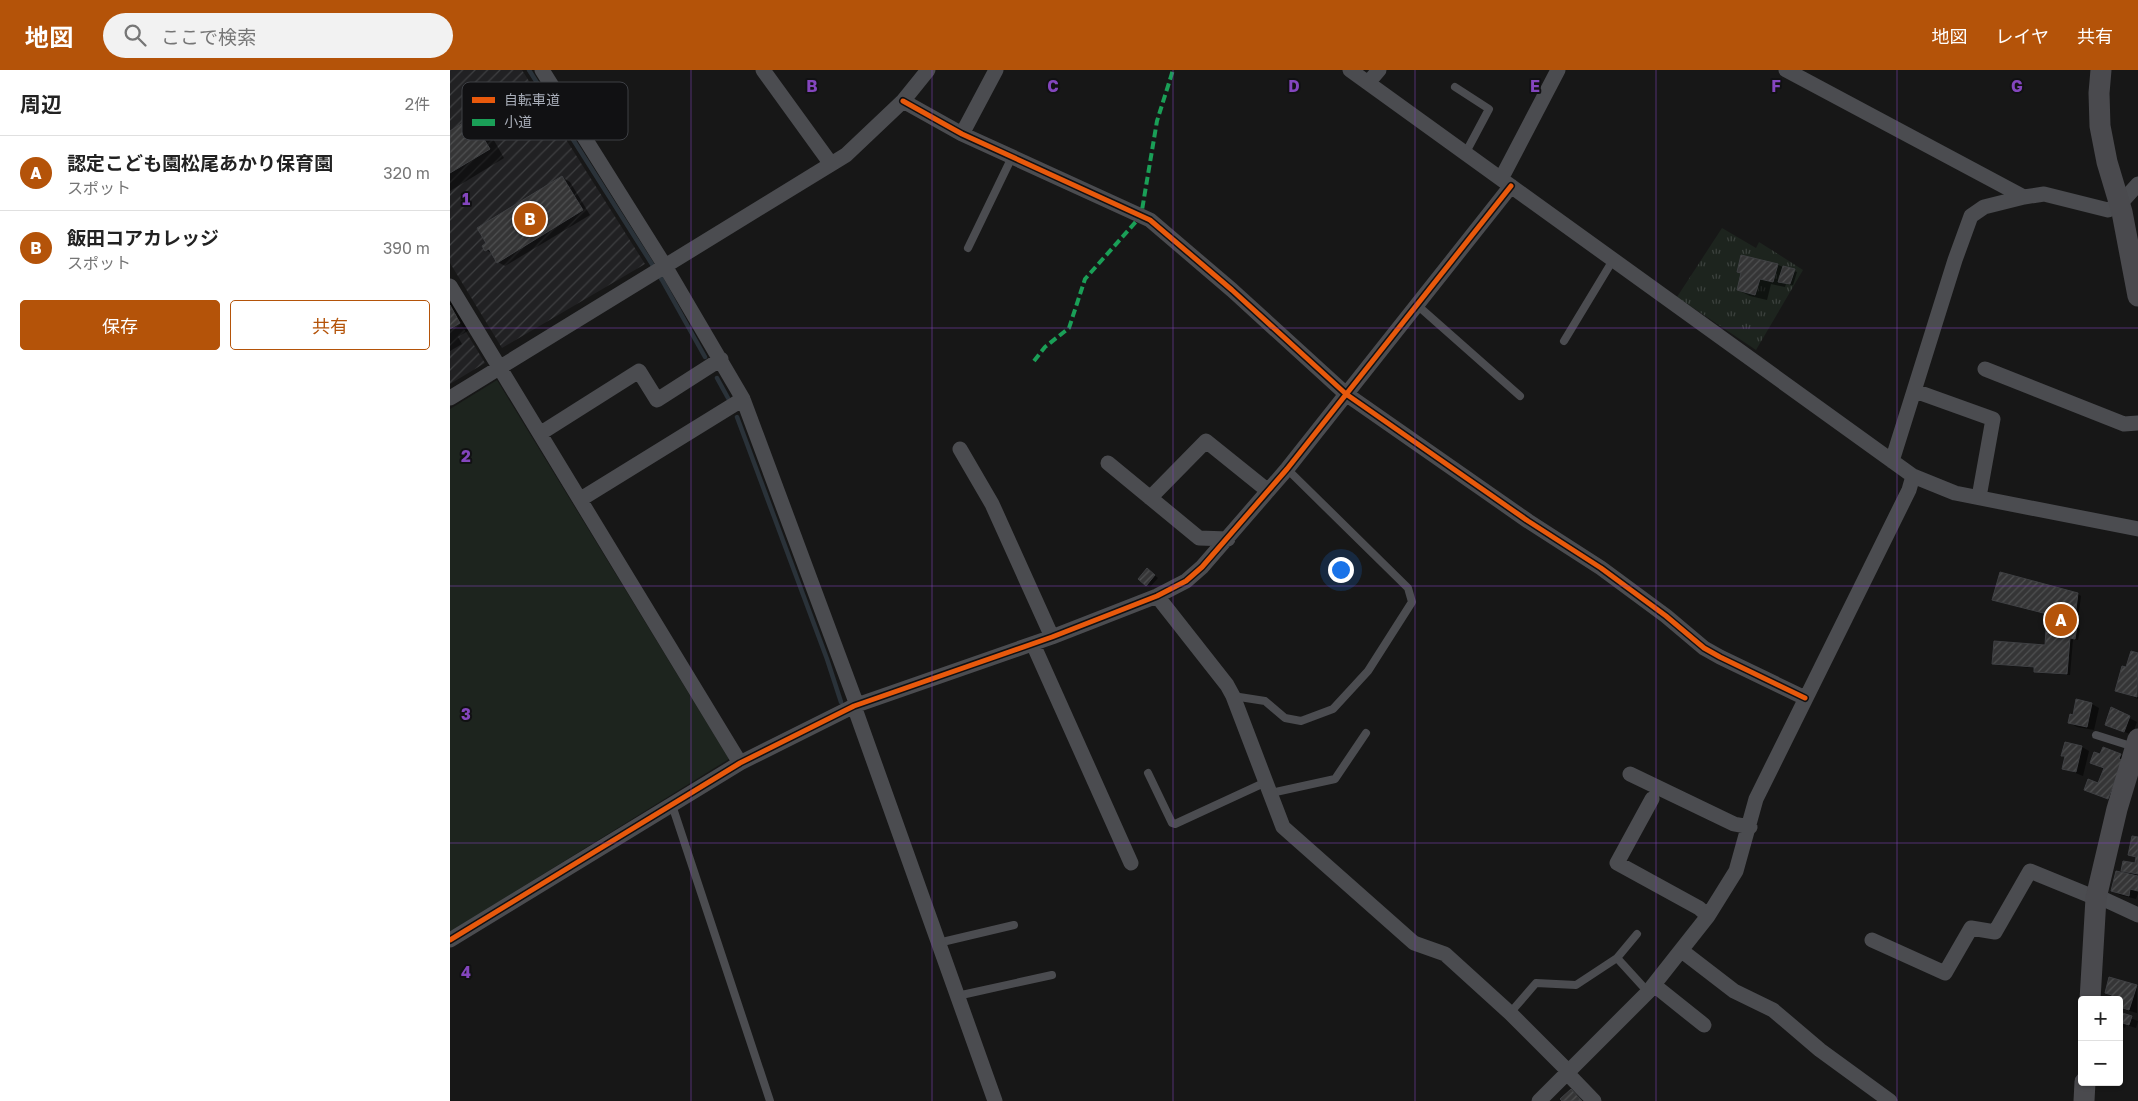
<!DOCTYPE html>
<html lang="ja">
<meta charset="utf-8">
<style>
body{margin:0;font-family:"Golos Text","Noto Sans JP",sans-serif;background:#f2f2f2;color:#222}
.controls{position:absolute;right:15px;bottom:15px;display:grid;overflow:hidden;border-radius:5px;box-shadow:0 1px 4px #0004}
.controls button{width:45px;height:45px;display:grid;place-items:center;padding:0;border:0;border-bottom:1px solid #e0e0e0;background:#fff;color:#222;font:25px sans-serif}
.you{position:absolute;left:890px;top:499px;width:18px;height:18px;margin:-12px;border:4px solid #fff;border-radius:50%;background:#1a73e8;box-shadow:0 0 0 8px #1a73e833}
.badge{display:grid;place-items:center;width:32px;height:32px;border-radius:50%;background:#b45309;color:#fff;font-size:16px;font-weight:700}
.pin{position:absolute;translate:-50% -50%;border:2px solid #fff;box-shadow:0 1px 5px #0006}
.list{margin:0;padding:0;list-style:none}
h2{display:flex;justify-content:space-between;align-items:center;height:65px;margin:0;padding:0 20px;font-size:21px}
h2 small{font-size:16px;font-weight:400;color:#767676}
.list li{display:grid;grid-template-columns:32px 1fr auto;gap:15px;align-items:center;box-sizing:border-box;height:75px;padding:0 20px;border-top:1px solid #e0e0e0}
.list b{display:block;font-size:19px;white-space:nowrap}
.list p{margin:0;font-size:16px;white-space:nowrap;color:#767676}
.list em{font-size:16px;font-style:normal;color:#767676}
.actions{display:flex;gap:10px;padding:15px 20px}
.actions a{flex:1;padding:11px 0;border:1px solid #b45309;border-radius:5px;text-align:center;font-size:18px;color:#b45309}
.actions .main{background:#b45309;color:#fff}
.icon{flex:none;width:28px;height:28px;fill:none;stroke:currentColor;stroke-width:2;stroke-linecap:round;stroke-linejoin:round}
.map{position:relative;flex:none;width:1688px;height:1031px;overflow:hidden}
header{display:flex;align-items:center;gap:30px;box-sizing:border-box;height:70px;padding:0 25px;background:#b45309;color:#fff}
header strong{font-size:24px}
nav{display:flex;gap:28px;margin-inline-start:auto;font-size:18px}
.search{width:350px;height:45px;background:#f2f2f2;display:flex;align-items:center;gap:12px;box-sizing:border-box;padding:0 18px;border-radius:28px;color:#767676;font-size:19px}
main{display:flex}
aside{flex:1;background:#fff}
.map>svg:first-child{display:block}
</style>
<header>
<strong>地図</strong>
<div class="search"><svg class="icon" aria-label="search" viewBox="0 0 24 24"><circle cx="10" cy="10" r="6"/><path d="M15 15l6 6"/></svg>ここで検索</div>
<nav><a>地図</a><a>レイヤ</a><a>共有</a></nav>
</header>
<main>
<aside>
<h2>周辺<small>2件</small></h2>
<ul class="list">
<li><span class="badge">A</span><div><b>認定こども園松尾あかり保育園</b><p>スポット</p></div><em>320 m</em></li>
<li><span class="badge">B</span><div><b>飯田コアカレッジ</b><p>スポット</p></div><em>390 m</em></li>
</ul>
<div class="actions"><a class="main">保存</a><a>共有</a></div>
</aside>
<div class="map">
<svg width="1688" height="1031" viewBox="0 0 1688 1031">
<defs>
<pattern id="industrial-furrows" width="10" height="10" patternUnits="userSpaceOnUse" patternTransform="scale(1.25)"><rect width="10" height="10" fill="#212123"/><path d="M-1 1l2-2M0 10L10 0M9 11l2-2" fill="none" stroke="#3e3f41"/></pattern>
<pattern id="grass-tufts" width="24" height="20" patternUnits="userSpaceOnUse" patternTransform="scale(1.25)"><rect width="24" height="20" fill="#1d241e"/><path d="M3 7l-1-3M5 7V3M7 7l1-3M15 17l-1-3M17 17v-4M19 17l1-3" fill="none" stroke="#3b413d"/></pattern>
<pattern id="building-hatch" width="6" height="6" patternUnits="userSpaceOnUse" patternTransform="scale(1.25)"><rect width="6" height="6" fill="#353536"/><path d="M-1 1l2-2M0 6l6-6M5 7l2-2" fill="none" stroke="#4f5051"/></pattern>
</defs>
<rect width="100%" height="100%" fill="#171717"/>
<path fill="url(#industrial-furrows)" d="M 0,0 L 72,0 L 195,194 L 52,278 L 0,193 Z
M 0,236 L 35,293 L 0,314 Z"/>
<path fill="url(#grass-tufts)" d="M 1272,158 L 1306,178 L 1309,172 L 1353,200 L 1306,280 L 1227,227 Z"/>
<path fill="#1d241e" d="M 47,310 L 279,689 L 0,862 L 0,339 Z"/>
<path fill="#0007" d="M 21,49 L 37,58 L 54,88 L 0,121 L 0,63 Z
M 112,107 L 120,112 L 140,145 L 55,196 L 48,192 L 43,184 L 36,180 Z
M 1328,195 L 1347,202 L 1343,215 L 1336,214 L 1335,217 L 1321,214 L 1317,230 L 1300,226 L 1288,220 Z
M 0,224 L 21,259 L 8,267 L 12,274 L 0,281 Z
M 701,502 L 708,508 L 700,517 L 697,515 Z
M 1628,524 L 1631,526 L 1627,557 L 1630,559 L 1628,570 L 1623,569 L 1620,605 L 1588,603 L 1585,601 L 1585,598 L 1547,595 L 1544,593 L 1596,576 L 1598,545 L 1546,531 Z
M 1682,582 L 1688,584 L 1688,629 L 1667,620 L 1677,599 Z
M 1642,634 L 1649,638 L 1644,660 L 1627,657 L 1620,653 Z
M 1662,639 L 1687,652 L 1682,665 L 1656,654 Z
M 1616,673 L 1632,677 L 1639,681 L 1633,706 L 1613,698 L 1616,687 L 1613,685 Z
M 1670,685 L 1682,692 L 1670,734 L 1635,719 L 1649,715 L 1655,700 L 1641,692 L 1651,686 Z
M 1688,769 L 1688,823 L 1686,829 L 1670,825 L 1663,821 L 1683,806 L 1673,800 L 1686,794 L 1687,789 L 1680,785 Z
M 1687,916 L 1687,943 L 1669,938 L 1669,930 L 1656,922 Z
M 1669,944 L 1688,951 L 1686,958 L 1676,955 L 1675,958 L 1669,956 Z"/>
<g fill="none" stroke-linecap="round" stroke-linejoin="round">
<path stroke="#2a3239" stroke-width="4.5" d="M 79,0 L 212,210 L 255,287
M 267,308 L 278,328
M 287,347 L 377,589 L 391,632"/>
</g>
<path fill="url(#building-hatch)" stroke="#3f4043" d="M 21,48 L 40,79 L 0,103 L 0,61 Z
M 112,106 L 133,140 L 47,193 L 39,179 L 35,181 L 32,176 L 36,173 L 27,158 Z
M 1291,185 L 1328,194 L 1323,212 L 1310,209 L 1305,225 L 1287,220 L 1291,203 L 1287,202 Z
M 1333,196 L 1345,199 L 1340,214 L 1328,212 Z
M 0,235 L 10,253 L 0,259 Z
M 697,498 L 705,505 L 696,516 L 688,509 Z
M 1550,502 L 1628,523 L 1624,555 L 1627,556 L 1625,569 L 1620,568 L 1617,604 L 1584,602 L 1584,597 L 1542,594 L 1544,571 L 1595,575 L 1597,544 L 1542,530 Z
M 1681,581 L 1688,583 L 1687,627 L 1665,621 L 1672,596 L 1676,597 Z
M 1626,629 L 1642,633 L 1637,657 L 1618,653 L 1620,644 L 1623,645 Z
M 1661,637 L 1680,646 L 1674,662 L 1655,655 Z
M 1615,672 L 1632,676 L 1626,702 L 1612,699 L 1615,686 L 1611,686 Z
M 1653,677 L 1671,684 L 1669,689 L 1673,690 L 1658,729 L 1634,720 L 1638,709 L 1648,713 L 1654,698 L 1640,693 L 1644,682 L 1650,684 Z
M 1682,766 L 1688,767 L 1688,804 L 1671,801 L 1673,791 L 1685,793 L 1686,787 L 1678,785 Z
M 1666,801 L 1688,806 L 1688,821 L 1680,819 L 1679,826 L 1661,821 Z
M 1659,907 L 1687,915 L 1679,940 L 1669,937 L 1669,930 L 1660,930 L 1662,925 L 1655,923 Z
M 1669,942 L 1682,946 L 1679,955 L 1669,952 Z
M 1121,1019 L 1132,1031 L 1112,1031 L 1110,1029 Z"/>
<g fill="none" stroke-linecap="round" stroke-linejoin="round">
<path stroke="#4b4c50" stroke-width="8" d="M 1005,17 L 1039,39 L 1015,84
M 518,178 L 562,87
M 967,235 L 1070,326
M 1114,271 L 1163,190
M 783,626 L 815,631 L 835,648 L 851,651 L 883,639 L 918,601 L 962,532 L 958,518 L 837,399
M 1646,665 L 1684,677
M 698,703 L 722,753 L 725,754 L 816,712
M 821,723 L 885,709 L 916,663
M 222,735 L 320,1031
M 488,873 L 564,855
M 1167,888 L 1198,922
M 507,926 L 602,905
M 1060,943 L 1086,913 L 1126,915 L 1167,888 L 1187,864"/>
<path stroke="#4b4c50" stroke-width="15" d="M 92,0 L 215,196 L 293,329 L 407,635
M 313,0 L 381,94
M 900,0 L 1463,406 L 1505,423 L 1688,459
M 1336,0 L 1574,127
M 918,13 L 929,0
M 453,31 L 512,64 L 700,150 L 782,220 L 896,324 L 1078,451 L 1151,498 L 1216,546 L 1254,578 L 1270,587 L 1355,628
M 512,64 L 546,0
M 1051,109 L 1108,0
M 0,216 L 290,693
M 1535,299 L 1674,354 L 1688,353
M 1465,321 L 1543,349 L 1529,427
M 0,328 L 396,85 L 453,31 L 478,0
M 91,363 L 189,301 L 207,330 L 271,289
M 510,379 L 542,434 L 602,567
M 1442,391 L 1505,190 L 1521,146 L 1534,137 L 1574,127 L 1594,124 L 1658,140 L 1670,134 L 1688,114
M 658,393 L 749,468 L 778,469
M 700,428 L 756,371 L 818,421
M 131,429 L 293,329
M 707,526 L 777,615 L 783,626 L 833,757 L 964,873 L 995,884 L 1060,943 L 1118,1001
M 583,574 L 681,793
M 404,636 L 545,1031
M 1180,704 L 1284,754 L 1300,757
M 1202,729 L 1167,793 L 1249,838 L 1258,846
M 1647,826 L 1688,845
M 0,870 L 290,693 L 404,636 L 602,567 L 707,526 L 736,511 L 752,497 L 837,399 L 1061,116
M 1422,870 L 1495,903 L 1521,858 L 1545,862 L 1580,801 L 1646,828
M 1232,881 L 1284,921 L 1323,940 L 1370,980 L 1440,1031
M 1204,915 L 1254,955
M 1117,1003 L 1144,1031
M 1089,1031 L 1198,922 L 1258,846 L 1286,801 L 1306,729 L 1459,420 L 1463,406"/>
<path stroke="#4a4a4e" stroke-width="21" d="M 1651,0 L 1649,23 L 1650,56 L 1657,92 L 1672,142 L 1688,226
M 1640,930 L 1646,828 L 1667,739 L 1688,669
M 1634,1031 L 1635,1012"/>
<path stroke="#1a9f57" stroke-width="4" stroke-dasharray="8 4" stroke-linecap="butt" d="M 584,291 L 595,277 L 619,258 L 635,209 L 691,146 L 707,51 L 723,0"/>
<g stroke="#111113" stroke-width="8">
<path id="cycleway" d="M 453,31 L 512,64 L 700,150 L 782,220 L 896,324 L 1078,451 L 1151,498 L 1216,546 L 1254,578 L 1270,587 L 1355,628
M 0,870 L 290,693 L 404,636 L 602,567 L 707,526 L 736,511 L 752,497 L 837,399 L 1061,116"/>
</g>
<use href="#cycleway" stroke="#e8590c" stroke-width="5"/>
</g>
<path fill="none" stroke="#8446be" stroke-width="1" stroke-opacity="0.55" d="M 241,0 L 241,1031M 482,0 L 482,1031M 723,0 L 723,1031M 965,0 L 965,1031M 1206,0 L 1206,1031M 1447,0 L 1447,1031M 0,258 L 1688,258M 0,516 L 1688,516M 0,773 L 1688,773"/>
<rect x="12" y="12" width="166" height="58" rx="8" fill="#111113" stroke="#3e4045" stroke-width="1"/>
<rect x="22" y="27" width="23" height="6" fill="#e8590c"/>
<rect x="22" y="49" width="23" height="7" fill="#1a9f57"/>
<g font-size="14" fill="#a8adb8">
<text x="54" y="35">自転車道</text>
<text x="54" y="57">小道</text>
</g>
<g font-size="16" text-anchor="middle" font-weight="bold" fill="#8446be" stroke="#111113" stroke-width="4" stroke-linejoin="round" paint-order="stroke">
<text x="362" y="22">B</text>
<text x="603" y="22">C</text>
<text x="844" y="22">D</text>
<text x="1085" y="22">E</text>
<text x="1326" y="22">F</text>
<text x="1567" y="22">G</text>
<text x="16" y="135">1</text>
<text x="16" y="392">2</text>
<text x="16" y="650">3</text>
<text x="16" y="908">4</text>
</g>
</svg>
<div class="controls">
<button>+</button>
<button>−</button>
</div>
<div class="you"></div>
<div class="pin badge" style="left:1611px;top:550px">A</div>
<div class="pin badge" style="left:80px;top:149px">B</div>
</div>
</main>
